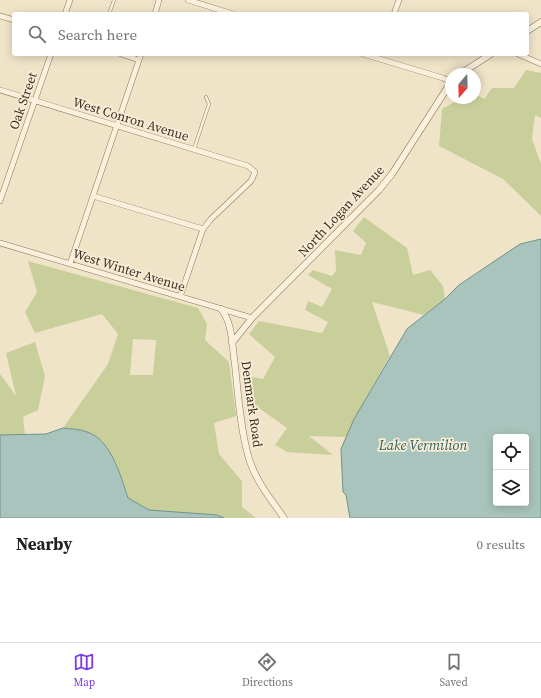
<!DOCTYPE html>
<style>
body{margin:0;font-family:"Source Serif 4",serif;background:#f2f2f2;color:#202124}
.controls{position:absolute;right:12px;bottom:12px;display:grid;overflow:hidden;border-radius:4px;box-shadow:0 2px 10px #0003}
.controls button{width:36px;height:36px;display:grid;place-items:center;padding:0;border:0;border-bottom:1px solid #e0e0e0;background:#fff;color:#202124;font:20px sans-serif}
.compass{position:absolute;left:445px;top:68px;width:36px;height:36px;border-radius:50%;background:#fff;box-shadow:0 2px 10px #0003;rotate:199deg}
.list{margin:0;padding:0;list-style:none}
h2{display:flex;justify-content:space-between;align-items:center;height:52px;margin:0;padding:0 16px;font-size:17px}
h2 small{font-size:13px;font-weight:400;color:#757577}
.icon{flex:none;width:22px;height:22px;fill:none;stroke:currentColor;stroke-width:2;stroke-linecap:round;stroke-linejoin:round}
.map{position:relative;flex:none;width:541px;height:518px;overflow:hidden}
.search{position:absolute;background:#fff;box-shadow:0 2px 10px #0003;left:12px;right:12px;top:12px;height:44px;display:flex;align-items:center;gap:10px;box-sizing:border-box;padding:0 14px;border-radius:4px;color:#757577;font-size:15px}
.sheet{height:124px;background:#fff}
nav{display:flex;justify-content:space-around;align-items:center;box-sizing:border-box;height:56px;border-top:1px solid #e0e0e0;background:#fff;font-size:11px;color:#757577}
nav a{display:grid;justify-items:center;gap:2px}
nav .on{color:#7c3aed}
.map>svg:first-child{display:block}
</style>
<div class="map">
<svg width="541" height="518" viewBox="0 0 541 518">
<rect width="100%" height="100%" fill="#f0e4c8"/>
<path fill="#c9cf9b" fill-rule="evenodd" d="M 526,70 L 541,73 L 541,118 L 535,115 L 532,139 L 541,164 L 541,216 L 503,179 L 439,146 L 442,109 L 461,98 L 475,98 L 475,94 L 484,99 L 492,88 L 514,88 Z
M 364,217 L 407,248 L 413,275 L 430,270 L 443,286 L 445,299 L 424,315 L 372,302 L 390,356 L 354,419 L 346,437 L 309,436 L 333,455 L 287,452 L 275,445 L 287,428 L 249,401 L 247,376 L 263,379 L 275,357 L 249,334 L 259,321 L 322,333 L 328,322 L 305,310 L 308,301 L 322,307 L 332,289 L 308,275 L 313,270 L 332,276 L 336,271 L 335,250 L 361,255 L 366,243 L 353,231 Z
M 28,261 L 198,308 L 207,324 L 205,340 L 229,362 L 236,416 L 214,423 L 219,454 L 242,481 L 242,507 L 256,518 L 224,518 L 217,515 L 149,510 L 128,498 L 116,462 L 88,432 L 63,428 L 108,364 L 118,334 L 102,314 L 35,333 L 25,312 L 37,292 ZM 133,339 L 156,340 L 153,375 L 130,375 Z
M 35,342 L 45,376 L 38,410 L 23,417 L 25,435 L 0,435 L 0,374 L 16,396 L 6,353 Z"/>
<path fill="#a9c4bc" stroke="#6f938a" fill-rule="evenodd" d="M 541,239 L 541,518 L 350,518 L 346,495 L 343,492 L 341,449 L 354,419 L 407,329 L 445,299 L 459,285 L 520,244 ZM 496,437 L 526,437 L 526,503 L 496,503 Z
M 63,428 C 71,429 80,429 87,432 C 111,439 121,477 128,498 L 149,510 L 217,515 L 224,518 L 0,518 L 0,435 L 46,434 Z"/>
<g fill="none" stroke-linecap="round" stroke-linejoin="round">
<g stroke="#8d765c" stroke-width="3.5">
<path id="service" d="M 109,14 L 114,0
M 194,149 L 209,104 L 206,97"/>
</g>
<g stroke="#8d765c" stroke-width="6">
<path id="minor" d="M 188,0 L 233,14
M 65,14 L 70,0
M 155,14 L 159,0
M 394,14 L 399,0
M 0,16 L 14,20
M 121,54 L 139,60
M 363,54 L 443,78 L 451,82
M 518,54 L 541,64
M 0,90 L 248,166 L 255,172 L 251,181 L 211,219 L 203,229 L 180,297
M 93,196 L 203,229
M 0,201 L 51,54
M 0,243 L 252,318
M 70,264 L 141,54"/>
</g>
<g stroke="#8d765c" stroke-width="7">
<path id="tertiary" d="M 527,31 L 541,22
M 460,74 L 491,54
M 221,309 C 233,323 232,347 235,365 C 238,394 240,426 248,455 C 254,479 270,498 284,518
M 232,343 L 252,318 L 379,190 L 392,174 L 451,82"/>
</g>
<use href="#service" stroke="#faf1dc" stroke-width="2.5"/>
<use href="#minor" stroke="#faf1dc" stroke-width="5"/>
<use href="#tertiary" stroke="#faf1dc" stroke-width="6"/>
</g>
<g text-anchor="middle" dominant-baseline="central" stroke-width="3.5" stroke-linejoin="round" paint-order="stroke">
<g font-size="13" fill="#3d2e20" stroke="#f7eed8">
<text transform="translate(23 101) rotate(-71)">Oak Street</text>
<text transform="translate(131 119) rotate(17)">West Conron Avenue</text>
<text transform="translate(341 211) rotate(-47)">North Logan Avenue</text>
<text transform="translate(129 270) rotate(17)">West Winter Avenue</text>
<text transform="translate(252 404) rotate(82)">Denmark Road</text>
</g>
<g font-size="14" font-style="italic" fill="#2f5d5a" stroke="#f7eed8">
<text x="423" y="445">Lake Vermilion</text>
</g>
</g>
</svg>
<div class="controls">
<button><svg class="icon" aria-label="locate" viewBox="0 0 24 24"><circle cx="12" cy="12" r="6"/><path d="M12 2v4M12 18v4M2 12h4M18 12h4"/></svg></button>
<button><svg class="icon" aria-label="layers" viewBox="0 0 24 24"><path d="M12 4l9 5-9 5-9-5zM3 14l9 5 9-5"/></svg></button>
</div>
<svg class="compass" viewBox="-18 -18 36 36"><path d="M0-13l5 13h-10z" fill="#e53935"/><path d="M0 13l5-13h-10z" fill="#757577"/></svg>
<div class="search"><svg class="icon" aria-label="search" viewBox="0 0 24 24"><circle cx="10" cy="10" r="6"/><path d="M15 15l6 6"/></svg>Search here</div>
</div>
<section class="sheet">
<h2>Nearby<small>0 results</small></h2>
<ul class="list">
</ul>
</section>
<nav>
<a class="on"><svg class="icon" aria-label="map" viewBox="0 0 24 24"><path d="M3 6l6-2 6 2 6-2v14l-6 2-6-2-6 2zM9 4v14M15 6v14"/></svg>Map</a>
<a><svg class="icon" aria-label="directions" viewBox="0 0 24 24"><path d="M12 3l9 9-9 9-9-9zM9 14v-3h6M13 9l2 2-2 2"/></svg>Directions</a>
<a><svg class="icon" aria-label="saved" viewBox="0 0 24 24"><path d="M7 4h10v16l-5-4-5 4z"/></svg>Saved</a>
</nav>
